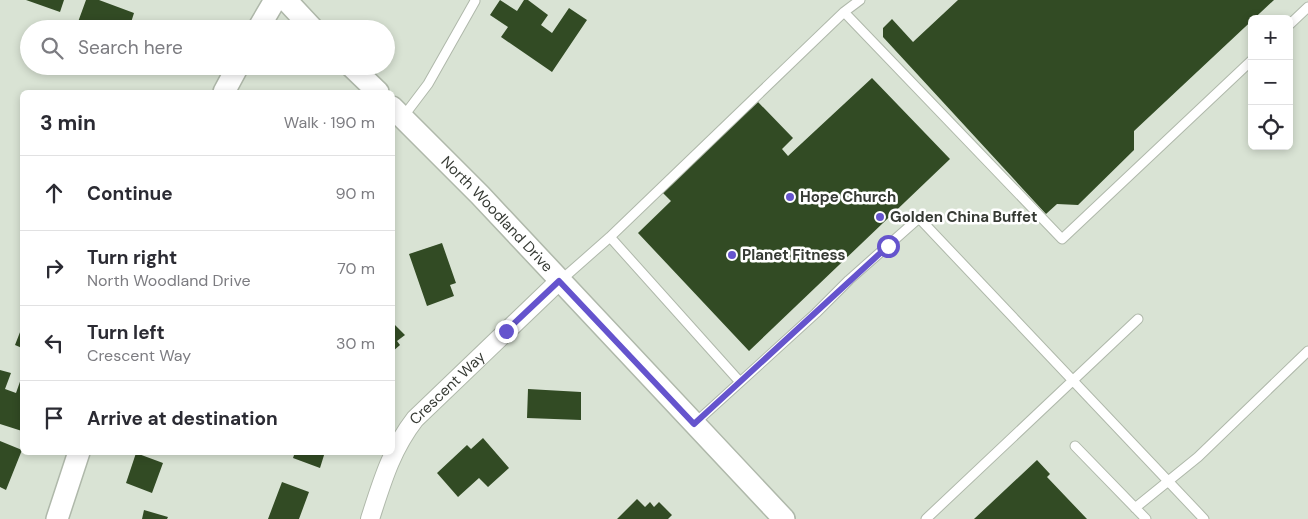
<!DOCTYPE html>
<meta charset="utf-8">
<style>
body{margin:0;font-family:"DM Sans",sans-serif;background:#f2f2f3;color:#2b2b33}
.controls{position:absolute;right:15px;top:15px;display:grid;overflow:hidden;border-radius:8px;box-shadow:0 2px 8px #0003}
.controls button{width:45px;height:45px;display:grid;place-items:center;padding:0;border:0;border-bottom:1px solid #e1e1e2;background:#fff;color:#2b2b33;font:25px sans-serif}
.stop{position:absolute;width:15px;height:15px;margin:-11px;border:4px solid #6554cd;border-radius:50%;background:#fff}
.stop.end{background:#6554cd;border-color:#fff;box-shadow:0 1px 5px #0008}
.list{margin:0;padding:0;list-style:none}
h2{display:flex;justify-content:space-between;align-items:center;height:65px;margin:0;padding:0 20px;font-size:21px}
h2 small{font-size:16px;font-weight:400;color:#7c7c81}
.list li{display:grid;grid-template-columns:32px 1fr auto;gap:15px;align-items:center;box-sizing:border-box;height:75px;padding:0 20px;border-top:1px solid #e1e1e2}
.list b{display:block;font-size:19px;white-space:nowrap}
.list p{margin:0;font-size:16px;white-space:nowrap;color:#7c7c81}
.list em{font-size:16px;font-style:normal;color:#7c7c81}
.icon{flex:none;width:28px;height:28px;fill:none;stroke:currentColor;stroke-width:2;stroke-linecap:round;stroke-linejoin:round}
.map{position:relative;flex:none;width:1308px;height:519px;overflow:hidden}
.search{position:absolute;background:#fff;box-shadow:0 2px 8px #0003;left:20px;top:20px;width:375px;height:55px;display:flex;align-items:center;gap:12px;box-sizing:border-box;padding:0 18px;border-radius:28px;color:#7c7c81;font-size:19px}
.panel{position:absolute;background:#fff;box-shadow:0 2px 8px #0003;left:20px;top:90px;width:375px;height:365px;border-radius:8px}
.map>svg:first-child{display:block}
</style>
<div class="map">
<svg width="1308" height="519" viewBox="0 0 1308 519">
<rect width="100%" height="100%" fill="#d9e3d4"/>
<path fill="#324b24" d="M 26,0 L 64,0 L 60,12 Z
M 86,0 L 99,0 L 134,13 L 129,29 L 98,29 L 78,22 Z
M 500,0 L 517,11 L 524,0 L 528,0 L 548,15 L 541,25 L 552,33 L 569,8 L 587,20 L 552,72 L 501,37 L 508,27 L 490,15 Z
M 958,0 L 1274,0 L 1134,131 L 1134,150 L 1078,205 L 1057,204 L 1046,214 L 883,37 L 883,28 L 892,19 L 913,42 Z
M 158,21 L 177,29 L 155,29 Z
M 872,78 L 950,159 L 749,351 L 638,233 L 671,201 L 662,192 L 758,102 L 793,138 L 782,149 L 788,156 Z
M 442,243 L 456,283 L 450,285 L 454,296 L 427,306 L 409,254 Z
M 392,322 L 405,335 L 397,341 L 400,345 L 392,352 Z
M 22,327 L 22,348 L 15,345 Z
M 0,370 L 11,373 L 5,389 L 16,393 L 22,376 L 22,431 L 0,424 Z
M 528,389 L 581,392 L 581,420 L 527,418 Z
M 483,438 L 509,468 L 488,487 L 479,478 L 458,497 L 437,473 L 467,445 L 471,449 Z
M 0,441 L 22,450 L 6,490 L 0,487 Z
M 295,452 L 325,452 L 320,468 L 293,458 Z
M 136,453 L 163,463 L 152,493 L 126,483 Z
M 1037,460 L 1050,474 L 1047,477 L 1087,519 L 974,519 Z
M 282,482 L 309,492 L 299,519 L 268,519 Z
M 637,499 L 645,507 L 650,502 L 654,507 L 659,502 L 672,515 L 668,519 L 617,519 Z
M 144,510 L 168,517 L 167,519 L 142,519 Z"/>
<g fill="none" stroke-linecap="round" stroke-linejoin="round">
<g stroke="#afb8aa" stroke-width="11">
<path id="service" d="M 844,12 L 1062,239 L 1252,60
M 1289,25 L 1308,7
M 403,117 L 428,84 L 475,1
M 610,237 L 844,12 L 860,0
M 560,281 L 610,237 L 740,382
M 694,424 L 816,313 L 849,280 L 919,218 L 1204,519
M 1075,446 L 1146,519
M 1135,508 L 1198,457 L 1308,351
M 926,519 L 1138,319"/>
</g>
<g stroke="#afb8aa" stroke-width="20">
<g id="minor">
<path id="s1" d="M 370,519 C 382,482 391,450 415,419 L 559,281"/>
</g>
</g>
<g stroke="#afb8aa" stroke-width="24">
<g id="tertiary">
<path d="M 286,0 L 313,29"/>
<path d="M 258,29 L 275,0"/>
<path d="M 351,66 L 378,92"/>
<path d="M 224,92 L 238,66"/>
<path id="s2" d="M 392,107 L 480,195 L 784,519"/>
<path d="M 57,519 L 79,452"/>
</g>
</g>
<use href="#service" stroke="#fff" stroke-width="9"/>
<use href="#minor" stroke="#fff" stroke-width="18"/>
<use href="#tertiary" stroke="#fff" stroke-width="21"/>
</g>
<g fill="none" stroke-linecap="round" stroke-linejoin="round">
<path stroke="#6554cd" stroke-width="6" d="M 506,331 L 559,281 L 694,424 L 888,246"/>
</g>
<g fill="#6554cd" stroke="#fff" stroke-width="2">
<circle cx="790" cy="197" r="5"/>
<circle cx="880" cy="217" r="5"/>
<circle cx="732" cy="255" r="5"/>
</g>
<g text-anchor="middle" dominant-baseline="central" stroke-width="5" stroke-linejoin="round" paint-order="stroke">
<g font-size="15" font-weight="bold" fill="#363a34" stroke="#fff" text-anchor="start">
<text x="800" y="197">Hope Church</text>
<text x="890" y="217">Golden China Buffet</text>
<text x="742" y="255">Planet Fitness</text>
</g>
<g font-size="15" fill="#363a34" stroke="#fff">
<text stroke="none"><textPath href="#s2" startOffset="150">North Woodland Drive</textPath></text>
<text stroke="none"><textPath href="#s1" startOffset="155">Crescent Way</textPath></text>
</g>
</g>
</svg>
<div class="controls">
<button>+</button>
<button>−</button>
<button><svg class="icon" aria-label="locate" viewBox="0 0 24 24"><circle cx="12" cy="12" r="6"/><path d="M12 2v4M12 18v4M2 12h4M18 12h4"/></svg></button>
</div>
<div class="stop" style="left:888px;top:246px"></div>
<div class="stop end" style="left:506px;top:331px"></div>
<div class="search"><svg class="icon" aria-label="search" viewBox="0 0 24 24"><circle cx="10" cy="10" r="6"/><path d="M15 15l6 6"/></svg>Search here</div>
<section class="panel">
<h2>3 min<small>Walk · 190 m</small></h2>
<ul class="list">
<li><svg class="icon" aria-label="ahead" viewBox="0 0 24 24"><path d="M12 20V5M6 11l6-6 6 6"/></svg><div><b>Continue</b></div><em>90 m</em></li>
<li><svg class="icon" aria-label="right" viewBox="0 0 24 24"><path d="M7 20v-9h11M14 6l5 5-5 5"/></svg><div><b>Turn right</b><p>North Woodland Drive</p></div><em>70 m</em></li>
<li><svg class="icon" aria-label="left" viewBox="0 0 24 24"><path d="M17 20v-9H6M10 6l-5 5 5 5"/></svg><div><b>Turn left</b><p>Crescent Way</p></div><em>30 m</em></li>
<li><svg class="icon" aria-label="arrive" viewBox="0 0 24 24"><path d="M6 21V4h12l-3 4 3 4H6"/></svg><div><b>Arrive at destination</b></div></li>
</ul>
</section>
</div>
